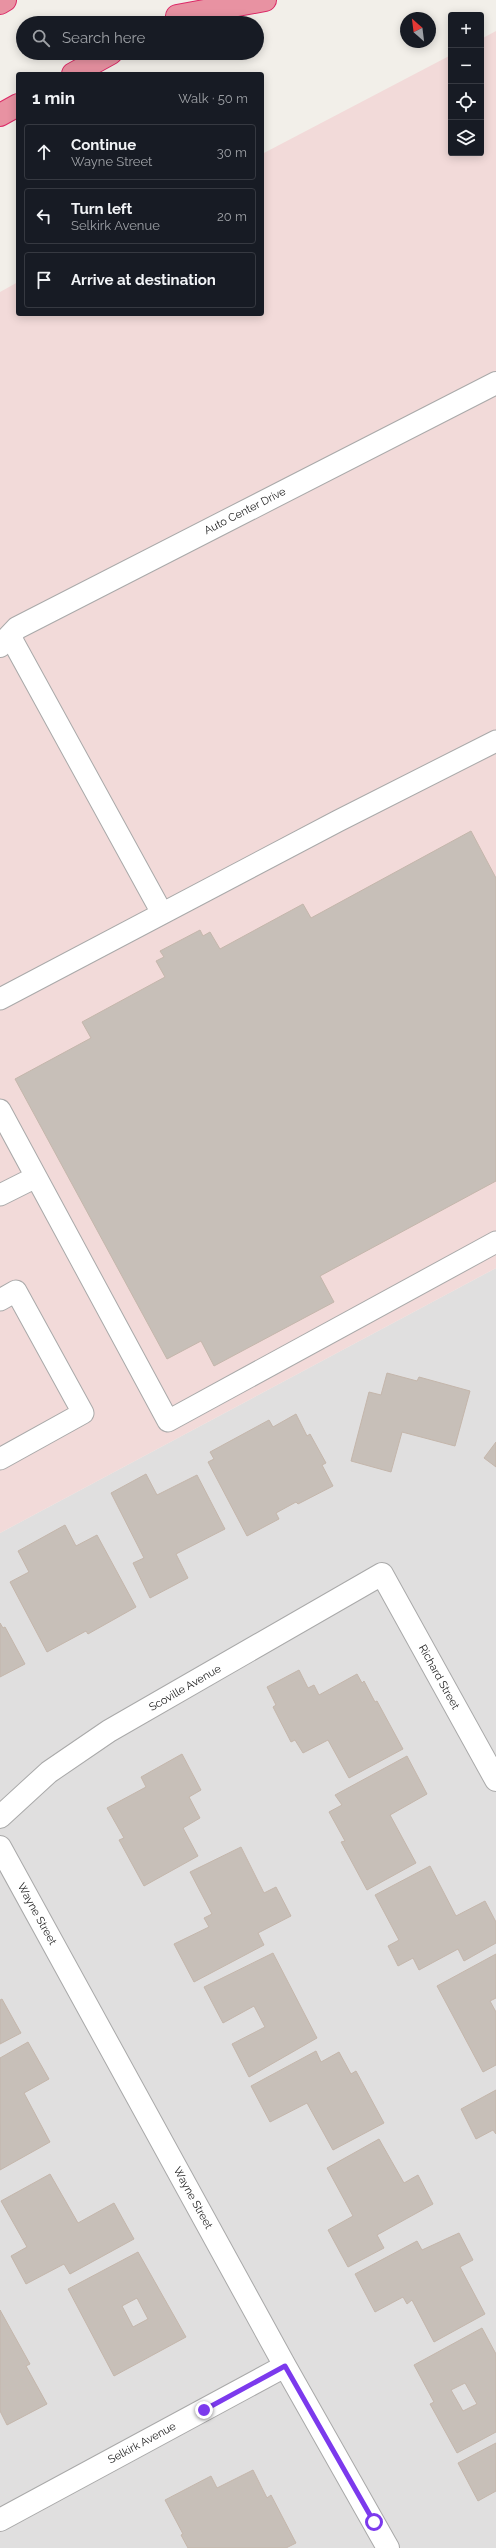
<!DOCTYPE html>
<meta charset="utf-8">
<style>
body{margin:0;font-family:Raleway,sans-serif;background:#20242c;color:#f1f3f6}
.controls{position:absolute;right:12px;top:12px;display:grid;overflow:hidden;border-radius:4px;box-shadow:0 2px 10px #0003}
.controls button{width:36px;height:36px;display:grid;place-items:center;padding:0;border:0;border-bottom:1px solid #363941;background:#171b24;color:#f1f3f6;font:20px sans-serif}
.compass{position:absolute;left:400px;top:12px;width:36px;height:36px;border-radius:50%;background:#171b24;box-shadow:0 2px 10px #0003;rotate:332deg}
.stop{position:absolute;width:12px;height:12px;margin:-9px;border:3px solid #7c3aed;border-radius:50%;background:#fff}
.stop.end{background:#7c3aed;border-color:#fff;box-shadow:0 1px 4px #0008}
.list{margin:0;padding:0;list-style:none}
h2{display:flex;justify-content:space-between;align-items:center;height:52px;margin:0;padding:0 16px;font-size:17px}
h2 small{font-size:13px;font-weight:400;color:#9ea1a6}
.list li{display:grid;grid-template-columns:26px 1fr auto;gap:12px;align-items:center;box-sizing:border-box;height:56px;margin:0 8px 8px;padding:0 8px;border:1px solid #363941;border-radius:4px}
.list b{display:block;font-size:15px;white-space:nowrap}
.list p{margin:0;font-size:13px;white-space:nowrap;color:#9ea1a6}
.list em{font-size:13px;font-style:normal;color:#9ea1a6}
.icon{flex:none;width:22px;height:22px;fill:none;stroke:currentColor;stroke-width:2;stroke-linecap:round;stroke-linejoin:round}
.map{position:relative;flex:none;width:496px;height:2548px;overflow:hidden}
.search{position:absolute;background:#171b24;box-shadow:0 2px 10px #0003;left:16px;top:16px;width:248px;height:44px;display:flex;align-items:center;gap:10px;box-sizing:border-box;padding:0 14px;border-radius:22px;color:#9ea1a6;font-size:15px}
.panel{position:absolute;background:#171b24;box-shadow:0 2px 10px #0003;left:16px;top:72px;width:248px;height:244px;border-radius:4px}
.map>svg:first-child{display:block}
</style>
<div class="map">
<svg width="496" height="2548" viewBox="0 0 496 2548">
<rect width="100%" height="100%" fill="#f2efe9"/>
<path fill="#e0dfdf" d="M 496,1268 L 496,2548 L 0,2548 L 0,1533 Z"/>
<path fill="#f2dad9" d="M 496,31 L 496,1268 L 0,1533 L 0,292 L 18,282 L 18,314 L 262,314 L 262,154 L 451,55 L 451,153 L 481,153 L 481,39 Z"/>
<path fill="#c7bfb8" stroke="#c4b6ab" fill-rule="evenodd" d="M 471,831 L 496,878 L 496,1181 L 320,1276 L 334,1302 L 214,1366 L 201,1341 L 167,1359 L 15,1079 L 91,1038 L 82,1022 L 165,977 L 156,961 L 164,957 L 160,951 L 200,930 L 203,936 L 210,932 L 220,949 L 303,904 L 311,918 Z
M 387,1373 L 417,1381 L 419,1377 L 470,1391 L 455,1446 L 402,1432 L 391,1472 L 351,1461 L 369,1392 L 381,1395 Z
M 296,1414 L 307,1436 L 310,1434 L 326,1463 L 322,1465 L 333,1486 L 298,1504 L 296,1502 L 276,1513 L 279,1519 L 247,1536 L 208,1462 L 214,1459 L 210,1452 L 269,1420 L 273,1427 Z
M 496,1442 L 496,1467 L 484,1458 Z
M 146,1474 L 157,1495 L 197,1475 L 225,1529 L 176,1554 L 188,1578 L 150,1598 L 133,1563 L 144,1558 L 111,1493 Z
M 65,1525 L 76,1546 L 97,1535 L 136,1607 L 88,1634 L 86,1631 L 47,1652 L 10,1582 L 29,1572 L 18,1551 Z
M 0,1623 L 3,1628 L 5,1627 L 25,1664 L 0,1677 Z
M 299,1670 L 308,1688 L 314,1685 L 319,1695 L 357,1674 L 362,1683 L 364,1681 L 375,1702 L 377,1701 L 403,1749 L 349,1778 L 328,1740 L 303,1753 L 295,1740 L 291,1742 L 273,1707 L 276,1705 L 267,1687 Z
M 182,1754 L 201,1790 L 189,1797 L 200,1818 L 183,1828 L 198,1856 L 144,1886 L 119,1840 L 124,1838 L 107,1808 L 146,1787 L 141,1777 Z
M 407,1756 L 427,1794 L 390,1815 L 416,1863 L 367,1890 L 341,1842 L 345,1841 L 329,1812 L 342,1805 L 335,1795 Z
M 241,1847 L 264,1893 L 276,1887 L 291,1916 L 258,1933 L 264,1945 L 194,1982 L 174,1944 L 209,1927 L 204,1918 L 212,1914 L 190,1872 Z
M 430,1866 L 456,1916 L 485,1901 L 496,1922 L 496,1943 L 464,1961 L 458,1949 L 419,1970 L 413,1958 L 398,1966 L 388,1946 L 399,1940 L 375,1895 Z
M 273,1953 L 317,2038 L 249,2077 L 232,2044 L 265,2027 L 254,2006 L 223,2023 L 204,1987 Z
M 496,1954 L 496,1998 L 490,2001 L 496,2012 L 496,2065 L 483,2072 L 437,1986 Z
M 2,1999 L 21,2033 L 0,2044 L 0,2000 Z
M 28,2042 L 49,2079 L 24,2093 L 50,2142 L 0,2170 L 0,2058 Z
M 316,2051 L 321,2062 L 339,2052 L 351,2074 L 356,2071 L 384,2123 L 333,2150 L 307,2103 L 270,2122 L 251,2086 Z
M 496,2090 L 496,2134 L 493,2130 L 476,2139 L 461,2109 Z
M 379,2139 L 404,2183 L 418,2175 L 433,2204 L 377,2235 L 384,2248 L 348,2267 L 328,2230 L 353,2216 L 327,2168 Z
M 50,2174 L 78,2223 L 114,2203 L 134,2239 L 70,2274 L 64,2264 L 26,2284 L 11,2256 L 27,2247 L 1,2201 Z
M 459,2233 L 473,2260 L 460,2267 L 485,2314 L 434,2342 L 412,2300 L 407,2304 L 403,2297 L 375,2312 L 355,2274 L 417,2241 L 422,2250 Z
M 138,2252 L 186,2337 L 114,2376 L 68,2289 ZM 137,2298 L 148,2319 L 133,2327 L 122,2306 Z
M 0,2310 L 30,2364 L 26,2366 L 47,2404 L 7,2425 L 0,2411 Z
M 482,2328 L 496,2354 L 496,2432 L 457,2453 L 430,2404 L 434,2402 L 414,2365 ZM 465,2383 L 477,2404 L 463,2411 L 451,2390 Z
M 496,2443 L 496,2491 L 478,2501 L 458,2463 Z
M 253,2470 L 267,2498 L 271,2495 L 296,2543 L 286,2548 L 188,2548 L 181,2535 L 183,2534 L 165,2500 L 211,2476 L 217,2488 Z"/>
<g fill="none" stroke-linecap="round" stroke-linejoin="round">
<g stroke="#a9a9a9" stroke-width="23">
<path id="service" d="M 10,636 L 162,913
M 0,999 L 338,821 L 496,741
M 0,1110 L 168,1421 L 496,1242
M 0,1195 L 36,1177
M 0,1300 L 16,1291 L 83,1413 L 0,1459"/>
</g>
<g stroke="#a9a9a9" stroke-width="24">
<path id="minor" d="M 0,646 L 17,628 L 496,383
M 0,1817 L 49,1772 L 109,1731 L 382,1574 L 496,1780
M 0,1847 L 285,2366 L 388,2548
M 0,2520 L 285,2366"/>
</g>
<g stroke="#dc2a67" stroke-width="24">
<path id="motorway" d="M 0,3 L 5,0
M 177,16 L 265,0
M 73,74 L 111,53
M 0,115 L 18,105"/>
</g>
<use href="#service" stroke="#fff" stroke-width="21"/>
<use href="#minor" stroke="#fff" stroke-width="22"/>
<use href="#motorway" stroke="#e892a2" stroke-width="22"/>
</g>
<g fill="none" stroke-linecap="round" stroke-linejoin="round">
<path stroke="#7c3aed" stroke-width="5" d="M 204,2410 L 285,2366 L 374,2522"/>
</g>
<g text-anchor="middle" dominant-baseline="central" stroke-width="3" stroke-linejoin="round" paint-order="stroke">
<g font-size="11" fill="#222" stroke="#fff">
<text transform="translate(245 511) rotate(-27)">Auto Center Drive</text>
<text transform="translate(439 1677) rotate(61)">Richard Street</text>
<text transform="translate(185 1688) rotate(-30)">Scoville Avenue</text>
<text transform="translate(37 1914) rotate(61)">Wayne Street</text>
<text transform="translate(193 2198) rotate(61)">Wayne Street</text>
<text transform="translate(142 2443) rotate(-28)">Selkirk Avenue</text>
</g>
</g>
</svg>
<div class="controls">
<button>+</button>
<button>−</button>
<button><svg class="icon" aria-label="locate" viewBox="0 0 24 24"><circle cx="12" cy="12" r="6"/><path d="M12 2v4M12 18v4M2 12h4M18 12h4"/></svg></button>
<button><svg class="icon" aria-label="layers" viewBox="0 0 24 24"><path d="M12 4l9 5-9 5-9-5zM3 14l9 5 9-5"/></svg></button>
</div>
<svg class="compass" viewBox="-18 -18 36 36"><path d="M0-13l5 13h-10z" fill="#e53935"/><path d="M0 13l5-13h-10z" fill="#9ea1a6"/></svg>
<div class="stop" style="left:374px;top:2522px"></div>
<div class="stop end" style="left:204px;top:2410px"></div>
<div class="search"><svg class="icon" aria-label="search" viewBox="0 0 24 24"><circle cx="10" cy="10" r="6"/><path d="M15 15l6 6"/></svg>Search here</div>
<section class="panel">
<h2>1 min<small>Walk · 50 m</small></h2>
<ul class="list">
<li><svg class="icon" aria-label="ahead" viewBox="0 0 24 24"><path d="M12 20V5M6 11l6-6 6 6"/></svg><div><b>Continue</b><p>Wayne Street</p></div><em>30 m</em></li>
<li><svg class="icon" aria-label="left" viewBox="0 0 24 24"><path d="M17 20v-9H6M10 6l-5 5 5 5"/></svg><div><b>Turn left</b><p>Selkirk Avenue</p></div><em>20 m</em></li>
<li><svg class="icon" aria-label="arrive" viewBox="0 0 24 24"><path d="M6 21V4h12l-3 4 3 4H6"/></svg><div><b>Arrive at destination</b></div></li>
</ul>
</section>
</div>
